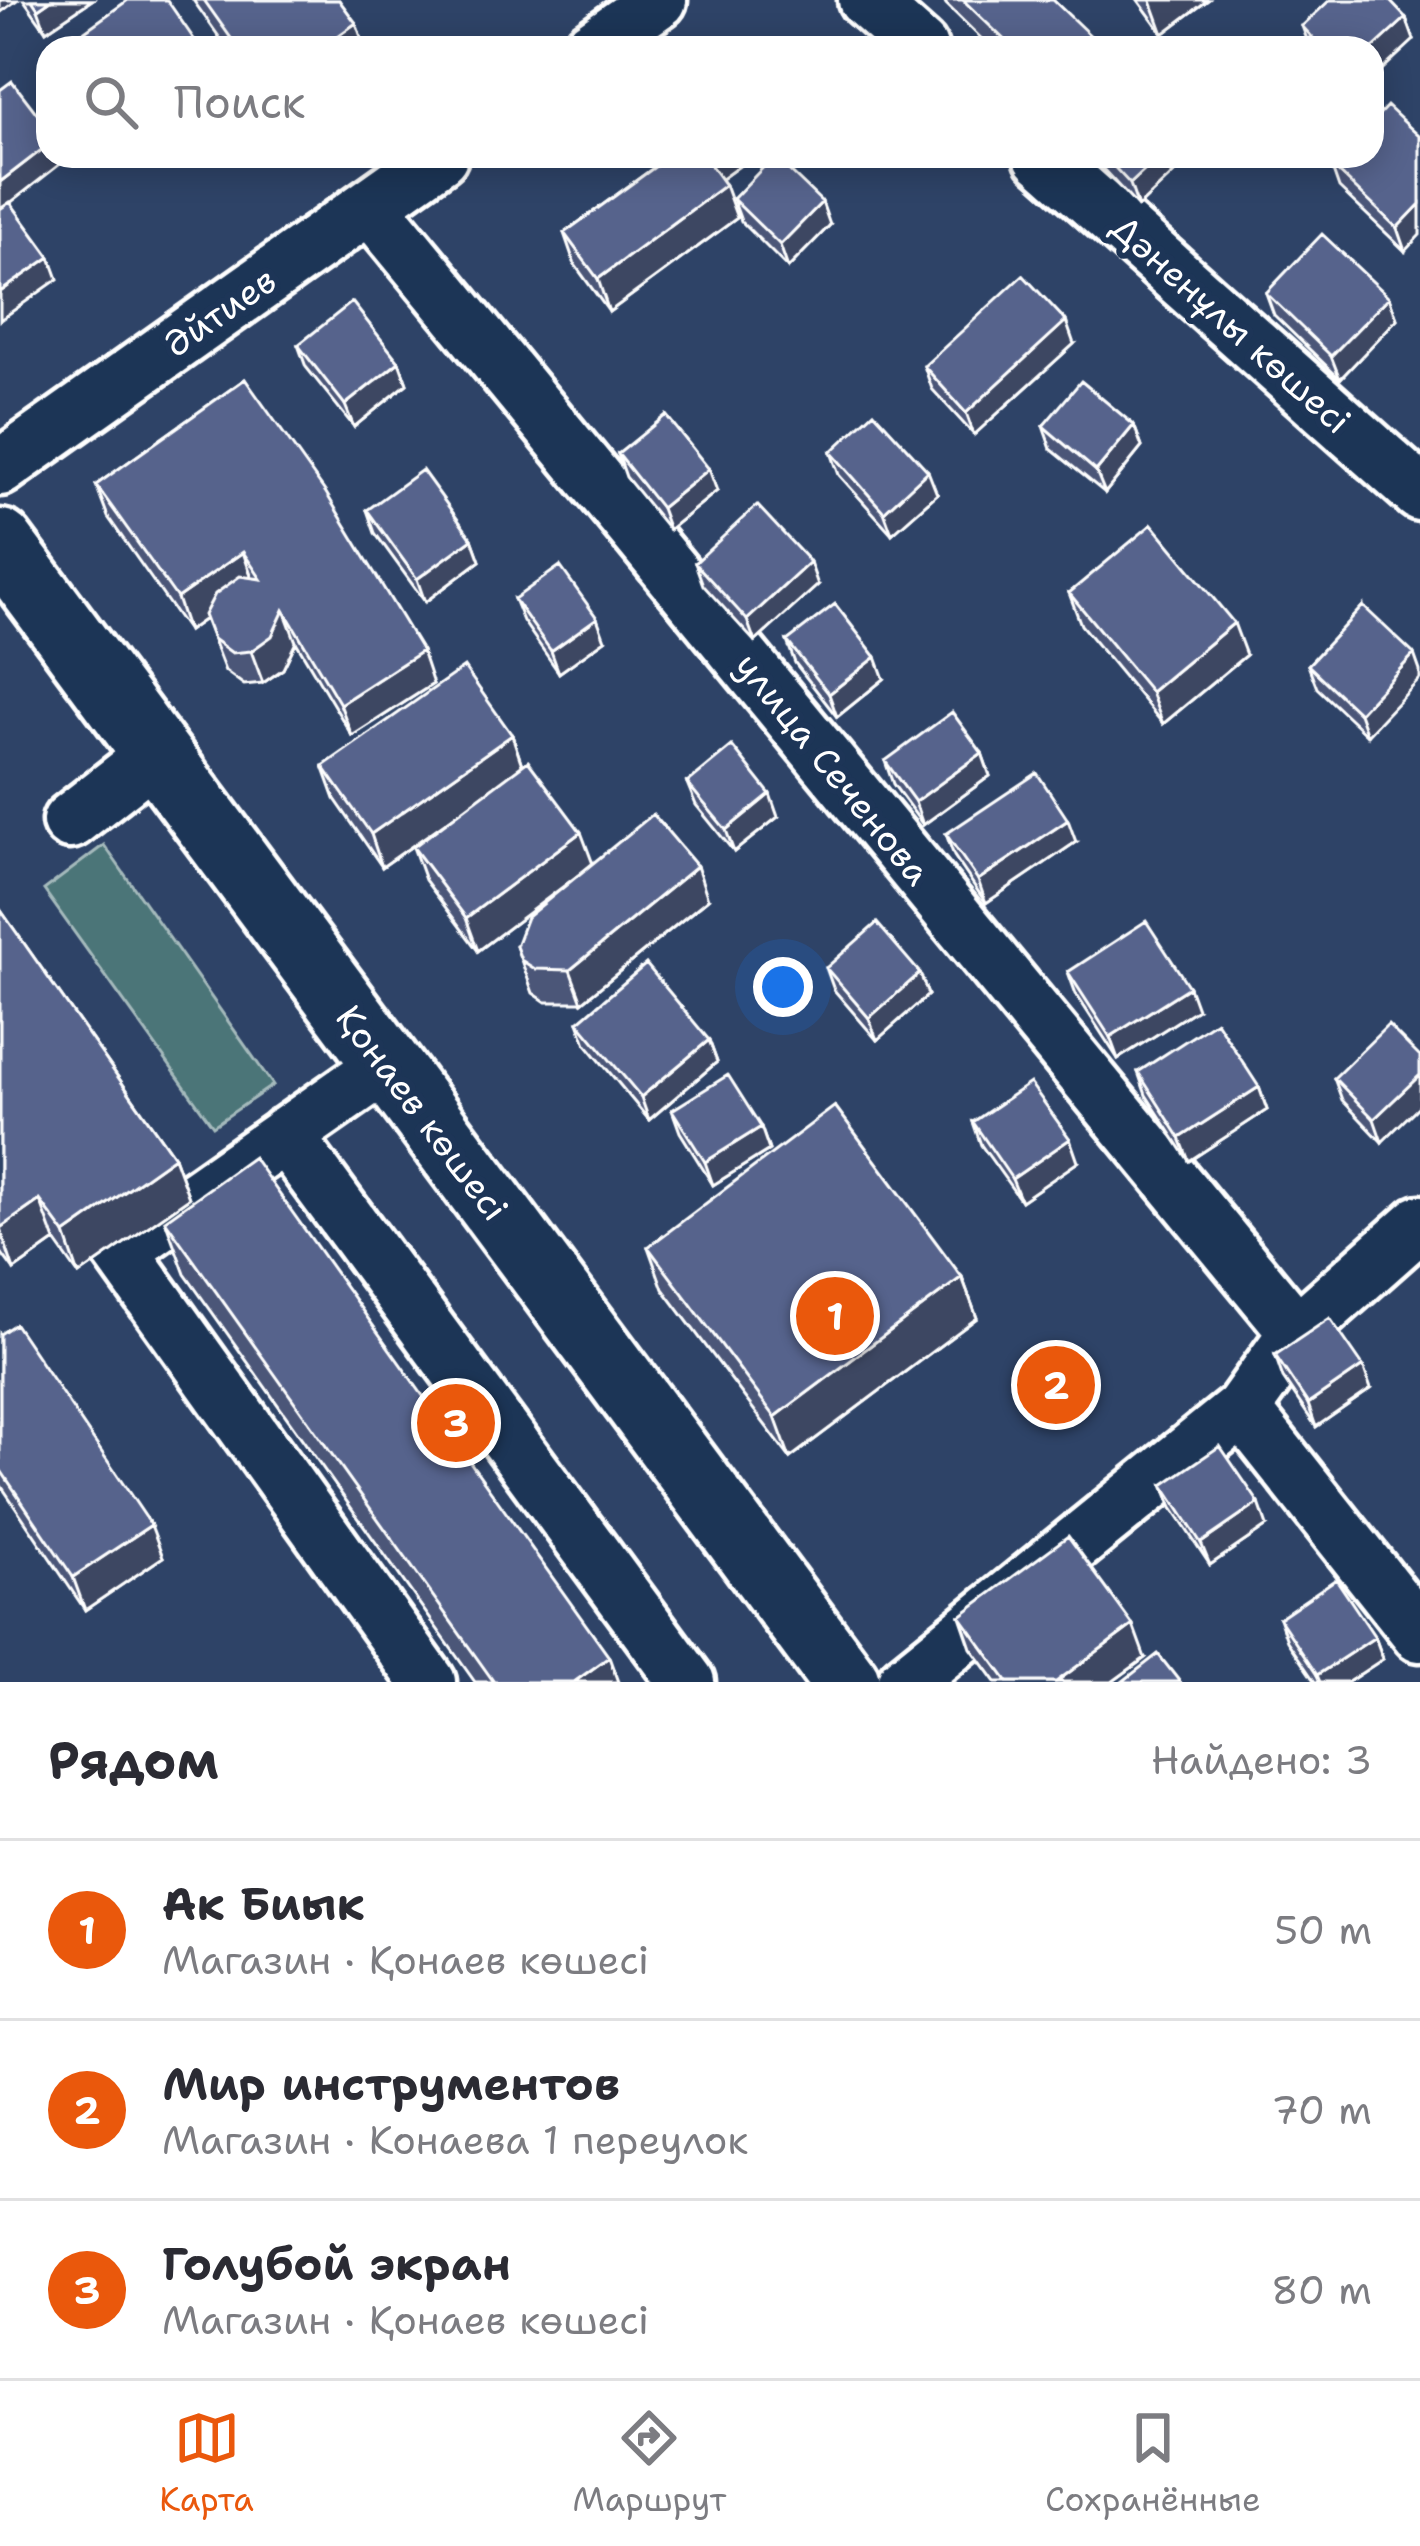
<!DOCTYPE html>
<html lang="ru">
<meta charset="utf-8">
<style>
body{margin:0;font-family:"Shantell Sans",sans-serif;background:#f2f2f3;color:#2b2b33}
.you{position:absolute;left:783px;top:987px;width:42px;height:42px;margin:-30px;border:9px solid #fff;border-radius:50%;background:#1a73e8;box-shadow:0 0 0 18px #1a73e833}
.badge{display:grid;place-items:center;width:78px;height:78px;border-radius:50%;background:#ea580c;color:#fff;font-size:39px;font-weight:700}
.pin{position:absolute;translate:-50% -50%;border:6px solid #fff;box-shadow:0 3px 12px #0006}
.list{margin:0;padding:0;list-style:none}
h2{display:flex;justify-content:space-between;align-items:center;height:156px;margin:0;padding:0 48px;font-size:51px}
h2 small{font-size:39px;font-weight:400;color:#7c7c81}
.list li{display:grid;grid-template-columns:78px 1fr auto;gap:36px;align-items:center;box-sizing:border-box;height:180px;padding:0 48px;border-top:3px solid #e1e1e2}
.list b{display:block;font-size:45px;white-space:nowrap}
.list p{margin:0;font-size:39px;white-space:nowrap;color:#7c7c81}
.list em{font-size:39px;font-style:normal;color:#7c7c81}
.icon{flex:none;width:66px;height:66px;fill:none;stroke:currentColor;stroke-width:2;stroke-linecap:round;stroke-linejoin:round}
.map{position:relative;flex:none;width:1420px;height:1682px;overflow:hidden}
.search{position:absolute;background:#fff;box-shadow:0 6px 30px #0003;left:36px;right:36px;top:36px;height:132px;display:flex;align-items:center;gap:30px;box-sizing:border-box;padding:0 42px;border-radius:36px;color:#7c7c81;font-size:45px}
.sheet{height:696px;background:#fff}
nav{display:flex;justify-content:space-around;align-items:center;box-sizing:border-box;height:168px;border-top:3px solid #e1e1e2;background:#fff;font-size:33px;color:#7c7c81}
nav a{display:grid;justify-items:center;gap:6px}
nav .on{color:#ea580c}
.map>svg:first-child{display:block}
</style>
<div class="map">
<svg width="1420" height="1682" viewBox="0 0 1420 1682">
<rect width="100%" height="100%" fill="#2e4367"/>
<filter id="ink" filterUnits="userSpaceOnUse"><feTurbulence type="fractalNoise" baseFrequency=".00833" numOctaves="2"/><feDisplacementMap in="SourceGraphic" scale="24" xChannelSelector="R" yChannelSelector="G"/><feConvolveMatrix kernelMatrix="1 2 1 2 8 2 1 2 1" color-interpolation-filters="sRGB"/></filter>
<g filter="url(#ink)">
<path fill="#4b7478" stroke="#a5babc" stroke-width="3" d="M 104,845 L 273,1085 L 213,1126 L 44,890 Z"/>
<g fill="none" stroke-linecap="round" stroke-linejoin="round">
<g stroke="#fff" stroke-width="63">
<path id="minor" d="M 866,0 L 920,48
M 591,48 L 659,0
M 1042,156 L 1420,493
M 370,206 L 1297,1332
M 0,468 L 440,156
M 70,821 L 156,754
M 386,1065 L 120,1251 L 428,1682
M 285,1135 L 687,1682
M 1242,1409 L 1420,1634
M 905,1682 L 1242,1409 L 1297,1332 L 1420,1223"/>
</g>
<g stroke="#fff" stroke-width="75">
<path id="major" d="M 0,543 L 846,1682"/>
</g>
<use href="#minor" stroke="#1d3557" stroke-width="54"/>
<use href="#major" stroke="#1d3557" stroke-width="66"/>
</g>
<path fill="#4b5678" stroke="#fff" stroke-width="3" d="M 24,0 L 92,0 L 46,31 Z
M 193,0 L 339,0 L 365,48 L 227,48 Z
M 944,0 L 1053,0 L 1098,48 L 991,48 L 946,4 Z
M 1138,0 L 1208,0 L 1163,34 Z
M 1406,18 L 1414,40 L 1372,48 L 1310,48 L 1302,26 Z
M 1420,137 L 1405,251 L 1339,188 L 1331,165 Z
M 653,156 L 753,156 L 721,179 L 737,218 L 609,312 L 575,265 L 564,233 L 659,164 Z
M 1091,156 L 1192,156 L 1138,207 Z
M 733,199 L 830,225 L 788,268 L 741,221 Z
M 1266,293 L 1389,297 L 1397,319 L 1340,379 L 1274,315 Z
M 1074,344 L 974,435 L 932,389 L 924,366 Z
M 298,345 L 399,362 L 407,384 L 354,427 L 306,367 Z
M 245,379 L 433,684 L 352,736 L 296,642 L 283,669 L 263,683 L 244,685 L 225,671 L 205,619 L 188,631 L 108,517 L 96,485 Z
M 1134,425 L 1142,447 L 1105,493 L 1051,449 L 1043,426 Z
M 831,452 L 937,494 L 892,534 L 839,475 Z
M 618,454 L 717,491 L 669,530 L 626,477 Z
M 367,510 L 472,539 L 480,561 L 425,602 L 375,533 Z
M 695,563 L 818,585 L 755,642 L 703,585 Z
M 1069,593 L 1246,655 L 1163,724 L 1081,625 Z
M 514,599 L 605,640 L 559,673 L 523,621 Z
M 1363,606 L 1367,735 L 1317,688 L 1308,665 Z
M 787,641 L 884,679 L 837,717 L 795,663 Z
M 512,735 L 522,765 L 593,863 L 708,899 L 582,1002 L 546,1002 L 533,993 L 516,946 L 582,872 L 478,951 L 425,880 L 413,847 L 459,813 L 382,867 L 335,799 L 323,766 Z
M 982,753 L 990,776 L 923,825 L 893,784 L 885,761 Z
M 687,783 L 778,817 L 734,852 L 696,805 Z
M 946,834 L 1076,842 L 986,903 L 954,856 Z
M 0,909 L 174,1157 L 189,1198 L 79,1275 L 55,1241 L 14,1270 L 0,1251 Z
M 826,968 L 920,973 L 928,995 L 877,1040 L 834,990 Z
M 1068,972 L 1197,1009 L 1118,1059 L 1076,994 Z
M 578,1022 L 709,1040 L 717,1062 L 649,1120 L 586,1044 Z
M 1420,1057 L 1382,1142 L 1342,1100 L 1334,1078 Z
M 1138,1072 L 1259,1087 L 1267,1110 L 1189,1161 L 1146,1095 Z
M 672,1110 L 761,1127 L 769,1150 L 713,1185 L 680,1132 Z
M 973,1122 L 1078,1162 L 1021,1201 L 981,1145 Z
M 165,1220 L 618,1682 L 475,1682 L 185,1274 Z
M 648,1247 L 962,1277 L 977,1318 L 790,1458 L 663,1289 Z
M 0,1334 L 163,1557 L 85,1610 L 0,1484 Z
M 1275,1355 L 1371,1389 L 1316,1427 L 1283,1378 Z
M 1163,1485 L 1267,1526 L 1210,1565 L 1172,1508 Z
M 960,1616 L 1145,1658 L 1112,1682 L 996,1682 L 971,1648 Z
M 1279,1618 L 1375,1637 L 1383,1659 L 1348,1682 L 1315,1682 L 1287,1641 Z"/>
<path fill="#3d4662" stroke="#fff" stroke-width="3" d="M 0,0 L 17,0 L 0,13 Z
M 51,0 L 92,0 L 46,31 L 38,9 Z
M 1153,0 L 1208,0 L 1163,34 L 1151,1 Z
M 1406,18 L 1414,40 L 1372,79 L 1372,49 Z
M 356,23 L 365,48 L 321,48 Z
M 48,145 L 48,156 L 62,156 L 64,161 L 0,211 L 0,182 Z
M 703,156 L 753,156 L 713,185 Z
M 1160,156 L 1192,156 L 1138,207 L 1130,184 Z
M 725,185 L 737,218 L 609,312 L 598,279 Z
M 822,202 L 830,225 L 788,268 L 780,245 Z
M 1420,204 L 1420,235 L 1405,251 L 1397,228 Z
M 50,257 L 58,279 L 0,320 L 0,292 Z
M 1389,297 L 1397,319 L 1340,379 L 1331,356 Z
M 1066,321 L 1074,344 L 974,435 L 966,413 Z
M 399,362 L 407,384 L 354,427 L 345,405 Z
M 1134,425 L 1142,447 L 1105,493 L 1096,471 Z
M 709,469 L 717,491 L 669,530 L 661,508 Z
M 928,471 L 937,494 L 892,534 L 884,512 Z
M 472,539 L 480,561 L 425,602 L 417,579 Z
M 243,552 L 254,584 L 188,631 L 177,598 Z
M 810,562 L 818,585 L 755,642 L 747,620 Z
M 284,610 L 296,642 L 283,669 L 263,683 L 251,651 Z
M 597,618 L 605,640 L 559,673 L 551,651 Z
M 1234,623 L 1246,655 L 1163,724 L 1151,692 Z
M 422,651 L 433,684 L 352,736 L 340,704 Z
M 1414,654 L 1420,671 L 1420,679 L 1367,735 L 1359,713 Z
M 876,657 L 884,679 L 837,717 L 829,694 Z
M 512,735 L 523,768 L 382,867 L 371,834 Z
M 982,753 L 990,776 L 923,825 L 915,802 Z
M 770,794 L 778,817 L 734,852 L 726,830 Z
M 1068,820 L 1076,842 L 986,903 L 978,880 Z
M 581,832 L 593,864 L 478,951 L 466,918 Z
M 697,866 L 708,899 L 582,1002 L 570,970 Z
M 920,973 L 928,995 L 877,1040 L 869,1018 Z
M 1189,987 L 1197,1009 L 1118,1059 L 1110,1037 Z
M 709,1040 L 717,1062 L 649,1120 L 641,1097 Z
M 1420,1075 L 1420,1105 L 1382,1142 L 1374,1119 Z
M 1259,1087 L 1267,1110 L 1189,1161 L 1180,1138 Z
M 761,1127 L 769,1150 L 713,1185 L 705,1162 Z
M 1070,1139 L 1078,1162 L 1021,1201 L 1012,1179 Z
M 174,1157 L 189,1198 L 79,1275 L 65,1234 Z
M 40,1200 L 55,1241 L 14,1270 L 0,1228 Z
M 962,1277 L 977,1318 L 790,1458 L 775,1417 Z
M 1363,1366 L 1371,1389 L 1316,1427 L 1308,1404 Z
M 1259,1503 L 1267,1526 L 1210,1565 L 1201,1543 Z
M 151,1525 L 163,1557 L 85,1610 L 73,1577 Z
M 1133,1625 L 1145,1658 L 1112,1682 L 1056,1682 Z
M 1375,1637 L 1383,1659 L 1348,1682 L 1320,1682 L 1317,1675 Z
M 609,1657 L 618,1682 L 574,1682 Z"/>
<path fill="#57648c" stroke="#fff" stroke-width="3" d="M 32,0 L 51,0 L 38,9 Z
M 128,0 L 167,0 L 200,48 L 61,48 Z
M 204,0 L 339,0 L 356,23 L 321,48 L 238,48 Z
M 963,0 L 1053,0 L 1095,40 L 1088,48 L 1013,48 Z
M 1330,0 L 1389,0 L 1406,18 L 1372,49 L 1322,48 L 1302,26 Z
M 738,39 L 744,48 L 726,48 Z
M 12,81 L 48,128 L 48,145 L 0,182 L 0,90 Z
M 1387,106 L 1420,137 L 1420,204 L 1397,228 L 1331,165 L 1340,156 L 1372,156 L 1372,122 Z
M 665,156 L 704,156 L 725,185 L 598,279 L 564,233 L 667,158 Z
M 774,156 L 822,202 L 780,245 L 733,199 Z
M 1104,156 L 1160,156 L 1130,184 Z
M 10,202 L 50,257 L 0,292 L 0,209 Z
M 1322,234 L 1389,297 L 1331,356 L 1266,293 Z
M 1023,275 L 1066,321 L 966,413 L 924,366 Z
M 352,302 L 399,362 L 345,405 L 298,345 Z
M 245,379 L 326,493 L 422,651 L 340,704 L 284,610 L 272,636 L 251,651 L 232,653 L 213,639 L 204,615 L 215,594 L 240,576 L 261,579 L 243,552 L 177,598 L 96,485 Z
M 1081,381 L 1134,425 L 1096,471 L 1043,426 Z
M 874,412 L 928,471 L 884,512 L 831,452 Z
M 666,415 L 709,469 L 661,508 L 618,454 Z
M 422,470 L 472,539 L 417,579 L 367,510 Z
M 757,505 L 810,562 L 747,620 L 695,563 Z
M 1152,524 L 1234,623 L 1151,692 L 1069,593 Z
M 560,566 L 597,618 L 551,651 L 514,599 Z
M 835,604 L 876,657 L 829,694 L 787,641 Z
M 1363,606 L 1414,654 L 1359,713 L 1308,665 Z
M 464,667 L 512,735 L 371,834 L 323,766 Z
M 952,712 L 982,753 L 915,802 L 885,761 Z
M 732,746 L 770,794 L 726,830 L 687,783 Z
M 528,761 L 581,832 L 466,918 L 413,847 Z
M 1037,773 L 1068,820 L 978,880 L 946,834 Z
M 653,814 L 697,866 L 570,970 L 535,969 L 521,960 L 516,946 L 527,917 Z
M 0,909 L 174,1157 L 65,1234 L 40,1200 L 0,1228 Z
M 1146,921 L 1189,987 L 1110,1037 L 1068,972 Z
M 877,923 L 920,973 L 869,1018 L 826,968 Z
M 646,964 L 709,1040 L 641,1097 L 578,1022 Z
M 1216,1021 L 1259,1087 L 1180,1138 L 1138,1072 Z
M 1388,1025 L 1420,1057 L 1420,1075 L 1374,1119 L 1334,1078 Z
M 728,1075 L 761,1127 L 705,1162 L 672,1110 Z
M 1030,1083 L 1070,1139 L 1012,1179 L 973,1122 Z
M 835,1106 L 962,1277 L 775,1417 L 648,1247 Z
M 253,1157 L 609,1657 L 574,1682 L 494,1682 L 165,1220 Z
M 1330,1318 L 1363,1366 L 1308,1404 L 1275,1355 Z
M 15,1324 L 151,1525 L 73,1577 L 0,1469 L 0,1334 Z
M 1220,1446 L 1259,1503 L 1201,1543 L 1163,1485 Z
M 1068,1536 L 1133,1625 L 1056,1682 L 1008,1682 L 960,1616 Z
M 1336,1579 L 1375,1637 L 1317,1675 L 1279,1618 Z
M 1158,1654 L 1180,1682 L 1122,1682 Z"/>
</g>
<g text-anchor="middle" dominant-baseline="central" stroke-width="12" stroke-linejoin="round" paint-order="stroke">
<g font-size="36" fill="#fff" stroke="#1d3557">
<text transform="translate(220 312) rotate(-35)">Әйтиев</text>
<text transform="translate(1231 324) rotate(42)">Дәненұлы көшесі</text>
<text transform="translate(833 769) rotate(51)">улица Сеченова</text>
<text transform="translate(422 1113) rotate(53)">Қонаев көшесі</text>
</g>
</g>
</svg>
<div class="you"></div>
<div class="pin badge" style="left:835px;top:1316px">1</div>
<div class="pin badge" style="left:1056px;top:1385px">2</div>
<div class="pin badge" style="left:456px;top:1423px">3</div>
<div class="search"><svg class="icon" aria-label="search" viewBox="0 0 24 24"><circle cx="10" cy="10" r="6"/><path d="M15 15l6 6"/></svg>Поиск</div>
</div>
<section class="sheet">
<h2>Рядом<small>Найдено: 3</small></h2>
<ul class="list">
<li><span class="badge">1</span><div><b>Ак Биык</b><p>Магазин · Қонаев көшесі</p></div><em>50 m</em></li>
<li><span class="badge">2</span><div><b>Мир инструментов</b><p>Магазин · Конаева 1 переулок</p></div><em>70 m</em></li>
<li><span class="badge">3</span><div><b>Голубой экран</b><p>Магазин · Қонаев көшесі</p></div><em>80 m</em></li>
</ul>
</section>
<nav>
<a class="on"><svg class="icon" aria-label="map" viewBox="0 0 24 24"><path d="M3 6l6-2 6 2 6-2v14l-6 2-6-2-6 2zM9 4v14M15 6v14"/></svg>Карта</a>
<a><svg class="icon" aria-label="directions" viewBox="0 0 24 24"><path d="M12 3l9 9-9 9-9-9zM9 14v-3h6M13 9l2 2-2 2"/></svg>Маршрут</a>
<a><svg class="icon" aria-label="saved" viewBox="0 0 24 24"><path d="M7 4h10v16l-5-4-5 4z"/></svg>Сохранённые</a>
</nav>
